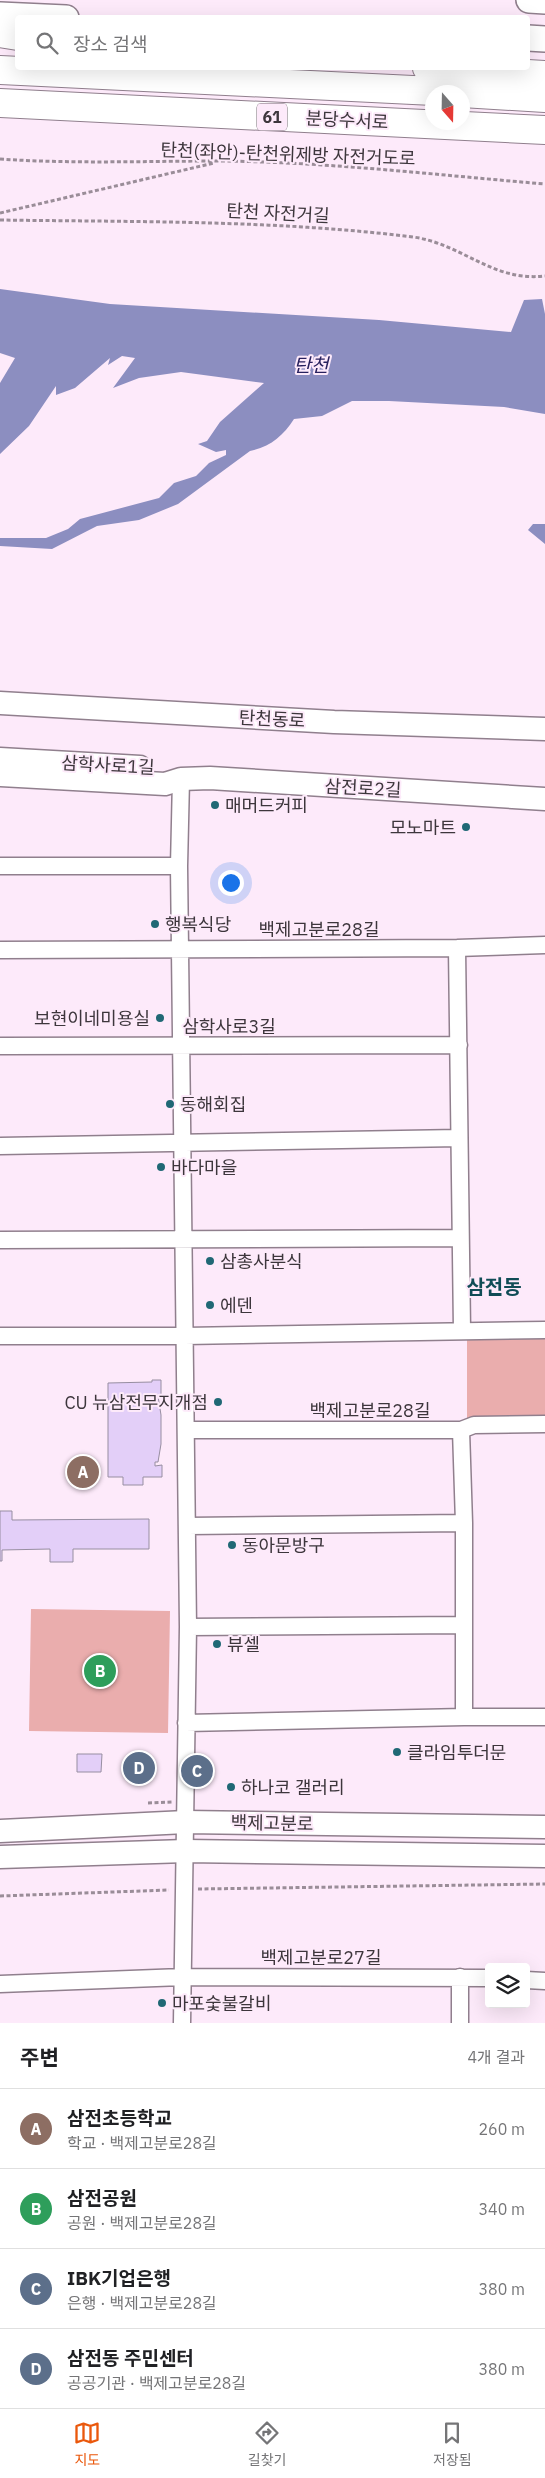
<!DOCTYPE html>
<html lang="ko">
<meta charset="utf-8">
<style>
body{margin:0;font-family:"IBM Plex Sans","Noto Sans KR",sans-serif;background:#f2f2f2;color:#202124}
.controls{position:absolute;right:15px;bottom:15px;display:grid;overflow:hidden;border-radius:5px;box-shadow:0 5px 20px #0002}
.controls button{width:45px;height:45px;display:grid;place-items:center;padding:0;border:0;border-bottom:1px solid #e0e0e0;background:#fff;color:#202124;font:25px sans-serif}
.compass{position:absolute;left:425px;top:85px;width:45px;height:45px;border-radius:50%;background:#fff;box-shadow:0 5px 20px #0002;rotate:160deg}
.you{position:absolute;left:230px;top:882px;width:18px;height:18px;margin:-12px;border:4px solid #fff;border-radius:50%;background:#1a73e8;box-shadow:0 0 0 8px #1a73e833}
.badge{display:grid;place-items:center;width:32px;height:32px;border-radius:50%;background:#ea580c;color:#fff;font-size:16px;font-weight:700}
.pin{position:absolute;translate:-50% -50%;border:2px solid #fff;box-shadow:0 1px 5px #0006}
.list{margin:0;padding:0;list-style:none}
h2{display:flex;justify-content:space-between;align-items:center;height:65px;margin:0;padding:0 20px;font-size:21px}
h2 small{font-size:16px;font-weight:400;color:#757577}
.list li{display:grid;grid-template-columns:32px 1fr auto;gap:15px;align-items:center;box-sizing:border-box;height:80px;padding:0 20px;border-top:1px solid #e0e0e0}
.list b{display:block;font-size:19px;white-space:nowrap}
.list p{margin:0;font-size:16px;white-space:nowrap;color:#757577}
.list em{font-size:16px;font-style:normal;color:#757577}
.icon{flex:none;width:28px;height:28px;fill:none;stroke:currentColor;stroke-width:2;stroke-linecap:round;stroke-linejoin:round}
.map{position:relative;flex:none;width:545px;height:2023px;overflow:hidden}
.search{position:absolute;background:#fff;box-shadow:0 5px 20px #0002;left:15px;right:15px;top:15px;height:55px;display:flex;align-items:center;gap:12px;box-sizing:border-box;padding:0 18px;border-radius:5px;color:#757577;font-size:19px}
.sheet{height:385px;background:#fff}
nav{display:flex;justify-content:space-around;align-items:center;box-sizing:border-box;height:70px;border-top:1px solid #e0e0e0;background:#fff;font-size:14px;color:#757577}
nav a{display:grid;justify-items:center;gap:2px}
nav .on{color:#ea580c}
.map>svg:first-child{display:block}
</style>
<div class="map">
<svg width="545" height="2023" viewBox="0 0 545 2023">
<rect width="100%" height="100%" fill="#fdeafa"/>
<path fill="#eaadad" d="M 545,1337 L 545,1423 L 467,1424 L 467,1340 Z
M 31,1609 L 170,1611 L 168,1733 L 29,1731 Z"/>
<path fill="#8c8ec0" d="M 0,289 L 110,304 L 379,320 L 511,332 L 524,300 L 542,299 L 545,314 L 545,414 L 504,407 L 389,401 L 352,401 L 322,416 L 294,419 C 283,436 270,447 250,451 L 178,504 L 139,520 L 97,526 L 52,549 L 0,546 L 0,538 L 46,538 L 68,529 L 80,519 L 159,498 L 174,483 L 196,476 L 209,463 L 226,455 L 226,450 L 216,452 L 198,444 L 207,441 L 220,422 L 264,383 L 181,372 L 139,378 L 113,388 L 135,358 L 122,356 L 108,365 L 110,358 L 75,388 L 56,395 L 56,386 L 29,426 L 0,454 L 0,383 L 15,358 L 0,353 Z
M 533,524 L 545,524 L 545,544 L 528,530 Z"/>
<path fill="#e3cff8" stroke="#978ea1" d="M 152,1380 L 161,1380 L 161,1396 L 158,1396 L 161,1415 L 161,1444 L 158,1462 L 155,1462 L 155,1466 L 162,1465 L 162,1477 L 143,1477 L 143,1485 L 123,1485 L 123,1477 L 108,1477 L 108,1383 L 152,1382 Z
M 0,1511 L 12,1511 L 12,1520 L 149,1519 L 149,1549 L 73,1549 L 73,1562 L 50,1562 L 50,1549 L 2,1550 L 2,1561 L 0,1561 Z
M 77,1754 L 102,1754 L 101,1772 L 77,1772 Z"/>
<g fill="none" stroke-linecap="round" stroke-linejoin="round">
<g stroke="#907f8d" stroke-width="19">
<path id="street" d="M 181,779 L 179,866 L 188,1627 L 182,2023
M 0,866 L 179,866
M 457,948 L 462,1330
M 0,950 L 457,948 L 545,945
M 0,1046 L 459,1045
M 0,1146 L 459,1138
M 0,1240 L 460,1238
M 0,1336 L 185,1336 L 545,1330
M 187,1430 L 461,1430 L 474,1425 L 545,1424
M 461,1430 L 464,1523 L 464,1717
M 188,1526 L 464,1523
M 188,1627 L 464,1625
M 186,1723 L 464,1717 L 545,1717
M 460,1977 L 460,2023
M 526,1980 L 545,1981
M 0,1984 L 182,1977 L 489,1978"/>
</g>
<g stroke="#907f8d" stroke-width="25">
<path id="secondary" d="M 0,703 L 334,722 L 545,729
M 0,759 L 140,767
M 0,775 L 165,784 L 181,779 L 210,778 L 545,799
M 0,1831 L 186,1822 L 545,1827
M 0,1857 L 186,1851 L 545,1856"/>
</g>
<g stroke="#907f8d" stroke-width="28">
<path id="primary" d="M 529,0 L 545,1
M 0,15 L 66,18
M 528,38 L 545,39"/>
</g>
<g stroke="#907f8d" stroke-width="30">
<path id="highway" d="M 0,33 L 18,36
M 427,68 L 545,75
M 0,70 L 454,92
M 462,93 L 545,98
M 0,103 L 545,130"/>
</g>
<path stroke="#9a8d98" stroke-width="3" stroke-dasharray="4 2.5" stroke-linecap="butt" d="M 0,159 C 73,164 146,161 220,161 C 328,162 437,175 545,184
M 0,213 L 214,163
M 0,220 C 138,222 276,220 413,237 C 463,244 492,282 545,276
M 148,1803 L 172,1802
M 198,1889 L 545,1884
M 0,1896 L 169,1890"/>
<use href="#street" stroke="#fff" stroke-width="16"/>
<use href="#secondary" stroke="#fff" stroke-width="22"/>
<use href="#primary" stroke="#fff" stroke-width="25"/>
<use href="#highway" stroke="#fff" stroke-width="28"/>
</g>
<g fill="#206875" stroke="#fdeafa" stroke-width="2">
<circle cx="215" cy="805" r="5"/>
<circle cx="466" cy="827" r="5"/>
<circle cx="155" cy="924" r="5"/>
<circle cx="160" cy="1018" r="5"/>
<circle cx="170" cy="1104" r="5"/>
<circle cx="161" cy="1167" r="5"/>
<circle cx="210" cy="1261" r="5"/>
<circle cx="210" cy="1305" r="5"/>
<circle cx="218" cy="1402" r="5"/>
<circle cx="232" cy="1545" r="5"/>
<circle cx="217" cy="1644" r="5"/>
<circle cx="397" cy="1752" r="5"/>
<circle cx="231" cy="1787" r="5"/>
<circle cx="162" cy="2003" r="5"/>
</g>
<g text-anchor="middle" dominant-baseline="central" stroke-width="4" stroke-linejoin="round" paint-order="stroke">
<rect fill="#fdeafa" stroke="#776c75" stroke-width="1" x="257" y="103.5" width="30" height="27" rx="4"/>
<g font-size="16" font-weight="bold" fill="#3d363c">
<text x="272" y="117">61</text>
</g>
<g font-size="18" fill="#3d363c" stroke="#fdeafa">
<text transform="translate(347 120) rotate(3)">분당수서로</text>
<text transform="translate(288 154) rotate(2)">탄천(좌안)-탄천위제방 자전거도로</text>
<text transform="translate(278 213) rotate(3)">탄천 자전거길</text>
<text transform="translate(272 719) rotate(3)">탄천동로</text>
<text transform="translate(108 765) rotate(3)">삼학사로1길</text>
<text transform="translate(363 788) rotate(3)">삼전로2길</text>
<text x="319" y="929">백제고분로28길</text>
<text x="229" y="1026">삼학사로3길</text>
<text x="370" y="1410">백제고분로28길</text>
<text transform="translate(272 1823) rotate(1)">백제고분로</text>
<text x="321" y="1957">백제고분로27길</text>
</g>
<g font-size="18" fill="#3d363c" stroke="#fdeafa" text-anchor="start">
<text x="225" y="805">매머드커피</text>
<text x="456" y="827" text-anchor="end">모노마트</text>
<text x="165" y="924">행복식당</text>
<text x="150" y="1018" text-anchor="end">보현이네미용실</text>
<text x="180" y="1104">동해회집</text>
<text x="171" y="1167">바다마을</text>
<text x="220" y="1261">삼총사분식</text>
<text x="220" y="1305">에덴</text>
<text x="208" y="1402" text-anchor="end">CU 뉴삼전무지개점</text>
<text x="242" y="1545">동아문방구</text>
<text x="227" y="1644">뷰셀</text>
<text x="407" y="1752">클라임투더문</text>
<text x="241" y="1787">하나코 갤러리</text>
<text x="172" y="2003">마포숯불갈비</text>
</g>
<g font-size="19" font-style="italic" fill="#28215e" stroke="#fdeafa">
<text x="311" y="365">탄천</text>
</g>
<g font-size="20" font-weight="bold" fill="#104c56" stroke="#fdeafa">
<text x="494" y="1286">삼전동</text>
</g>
</g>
</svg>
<div class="controls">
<button><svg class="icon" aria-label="layers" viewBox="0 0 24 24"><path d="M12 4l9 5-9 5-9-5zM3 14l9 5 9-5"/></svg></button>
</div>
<svg class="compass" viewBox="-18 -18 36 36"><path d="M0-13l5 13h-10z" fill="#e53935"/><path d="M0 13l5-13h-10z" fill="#757577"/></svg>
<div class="you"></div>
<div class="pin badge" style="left:83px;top:1472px;background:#8d6e63">A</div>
<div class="pin badge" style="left:100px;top:1671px;background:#2e9e5b">B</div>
<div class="pin badge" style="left:197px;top:1771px;background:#5c6f8a">C</div>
<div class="pin badge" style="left:139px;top:1768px;background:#5c6f8a">D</div>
<div class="search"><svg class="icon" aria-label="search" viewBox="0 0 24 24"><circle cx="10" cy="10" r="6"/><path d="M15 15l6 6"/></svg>장소 검색</div>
</div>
<section class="sheet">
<h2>주변<small>4개 결과</small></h2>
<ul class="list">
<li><span class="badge" style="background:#8d6e63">A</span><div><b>삼전초등학교</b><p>학교 · 백제고분로28길</p></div><em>260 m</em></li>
<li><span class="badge" style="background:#2e9e5b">B</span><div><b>삼전공원</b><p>공원 · 백제고분로28길</p></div><em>340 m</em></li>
<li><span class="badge" style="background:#5c6f8a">C</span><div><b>IBK기업은행</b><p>은행 · 백제고분로28길</p></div><em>380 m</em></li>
<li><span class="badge" style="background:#5c6f8a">D</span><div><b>삼전동 주민센터</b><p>공공기관 · 백제고분로28길</p></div><em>380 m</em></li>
</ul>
</section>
<nav>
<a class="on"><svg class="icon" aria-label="map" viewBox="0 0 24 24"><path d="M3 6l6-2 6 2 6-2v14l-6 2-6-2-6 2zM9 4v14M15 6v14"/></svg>지도</a>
<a><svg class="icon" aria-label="directions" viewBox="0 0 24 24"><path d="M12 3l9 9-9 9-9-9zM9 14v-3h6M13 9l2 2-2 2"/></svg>길찾기</a>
<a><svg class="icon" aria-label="saved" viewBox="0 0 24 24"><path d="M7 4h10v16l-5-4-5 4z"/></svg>저장됨</a>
</nav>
